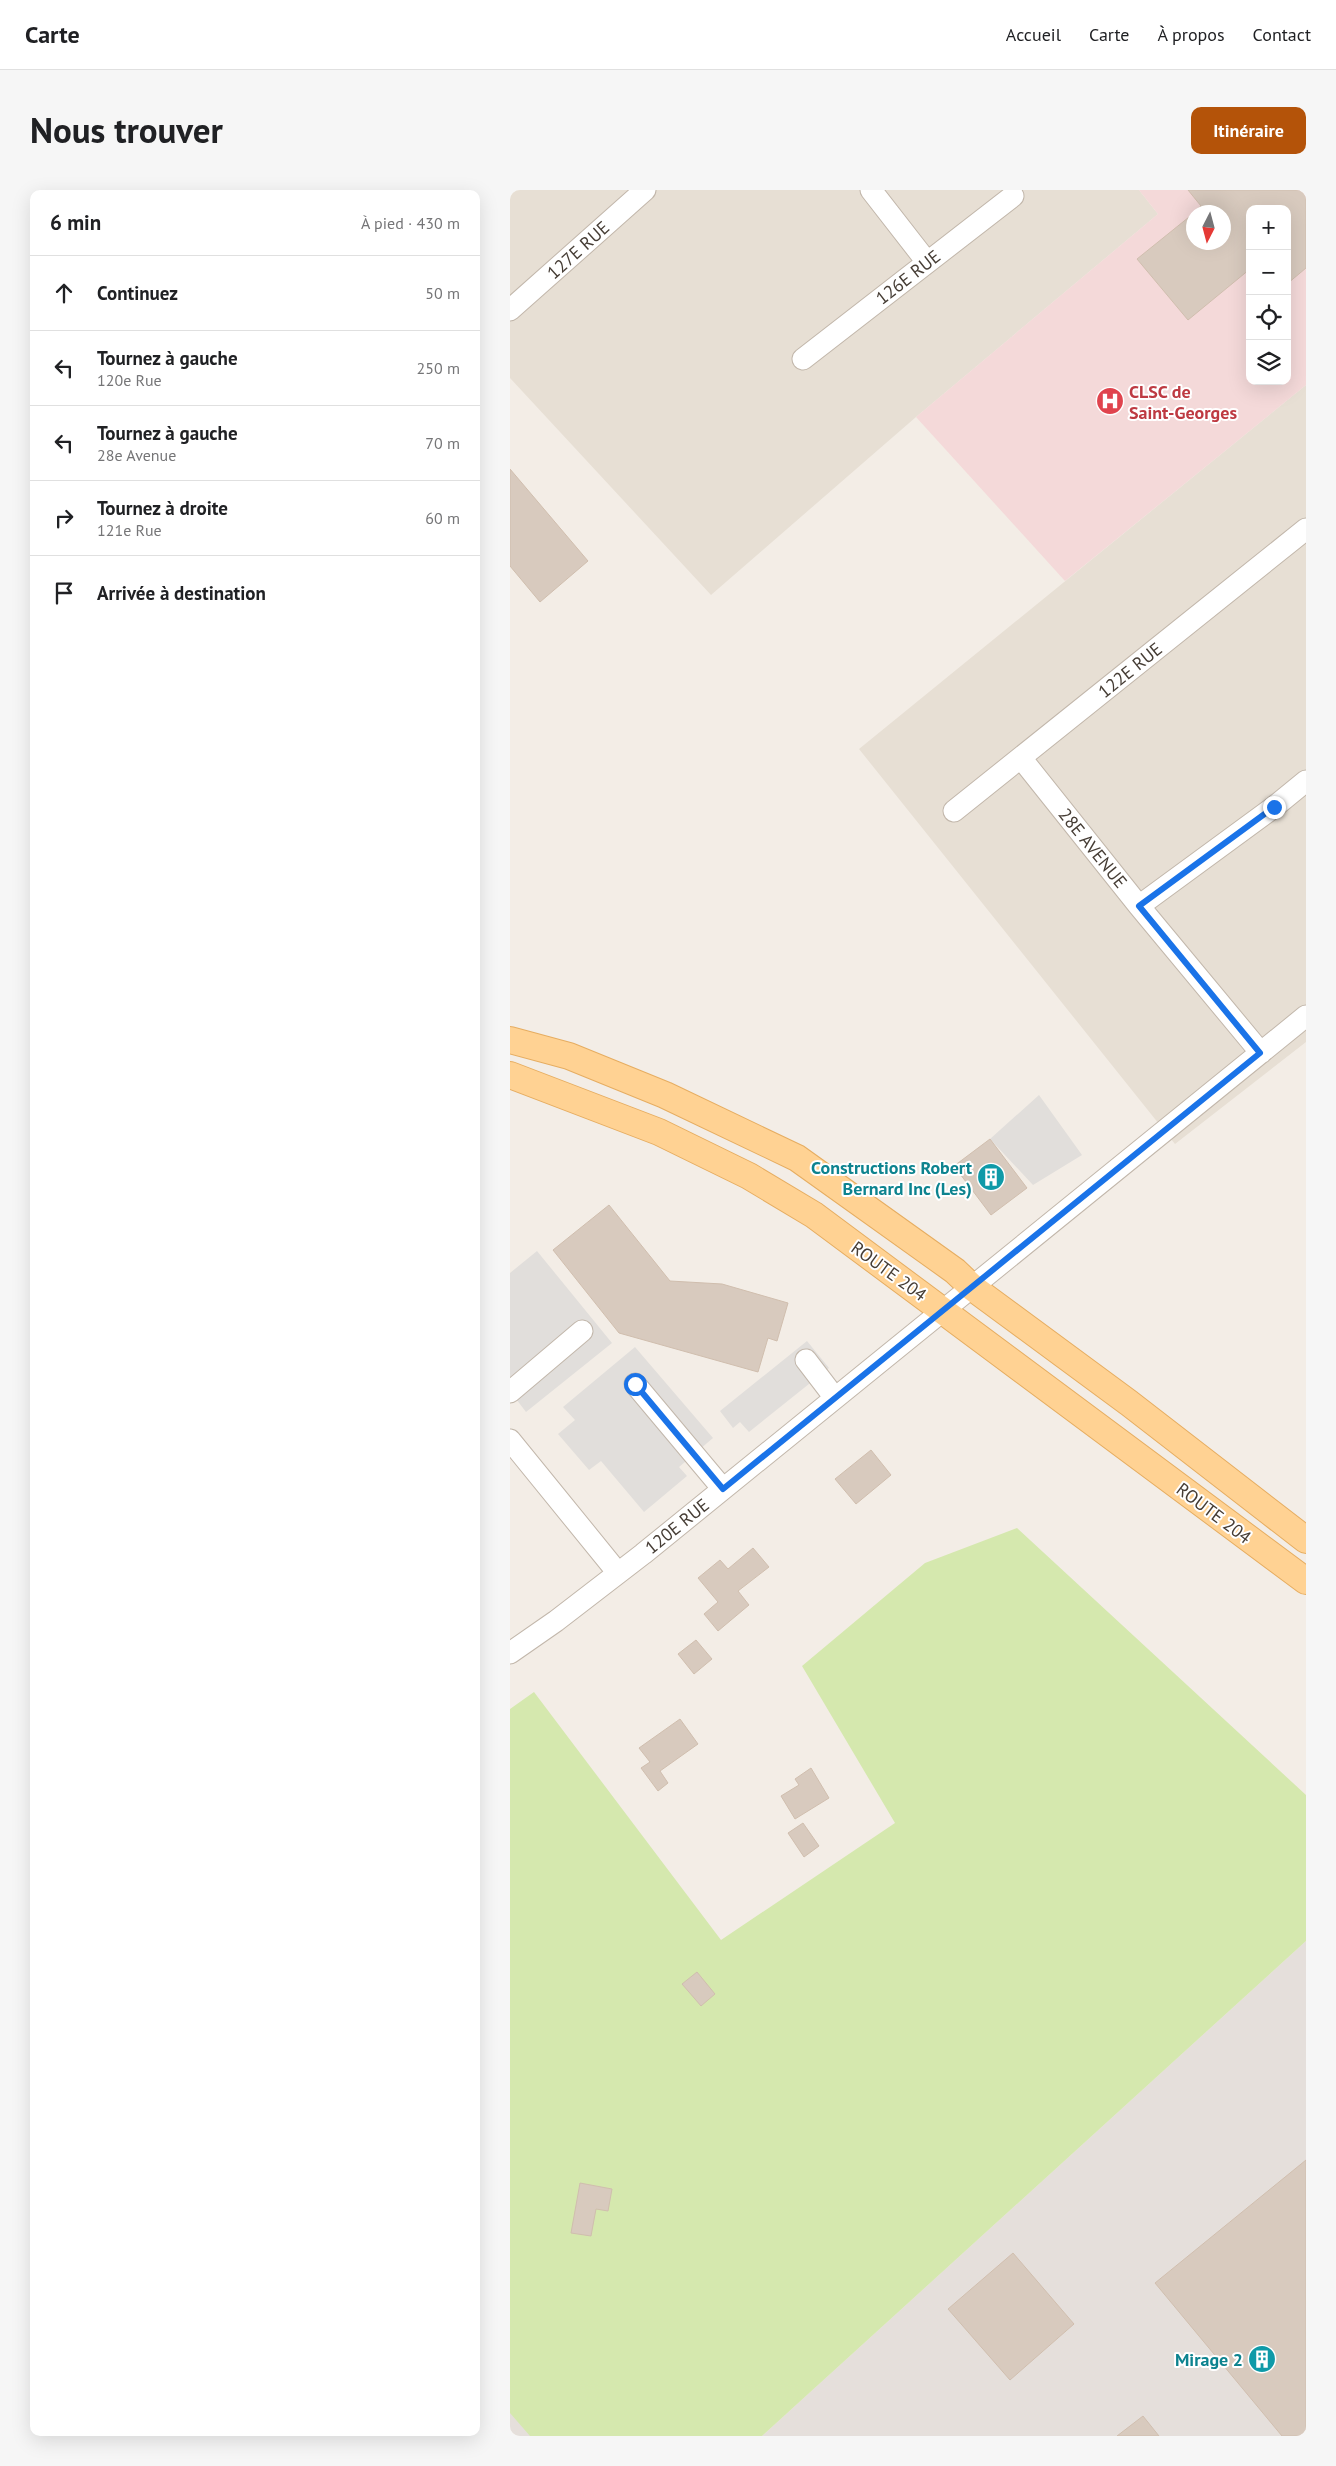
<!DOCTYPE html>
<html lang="fr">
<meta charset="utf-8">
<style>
body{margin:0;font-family:"PT Sans",sans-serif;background:#f6f6f6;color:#202124}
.controls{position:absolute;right:15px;top:15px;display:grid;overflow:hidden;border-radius:10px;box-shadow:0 5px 20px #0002}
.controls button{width:45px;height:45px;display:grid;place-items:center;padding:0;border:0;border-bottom:1px solid #e0e0e0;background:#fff;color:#202124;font:25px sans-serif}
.compass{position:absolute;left:676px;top:15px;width:45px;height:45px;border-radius:50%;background:#fff;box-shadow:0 5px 20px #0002;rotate:186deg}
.stop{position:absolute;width:15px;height:15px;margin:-11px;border:4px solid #1a73e8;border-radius:50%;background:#fff}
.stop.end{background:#1a73e8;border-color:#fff;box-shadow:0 1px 5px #0008}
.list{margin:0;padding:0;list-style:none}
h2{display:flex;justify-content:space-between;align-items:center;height:65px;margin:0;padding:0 20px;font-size:21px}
h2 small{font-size:16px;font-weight:400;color:#757577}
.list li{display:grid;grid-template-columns:32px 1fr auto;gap:15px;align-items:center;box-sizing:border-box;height:75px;padding:0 20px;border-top:1px solid #e0e0e0}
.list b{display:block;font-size:19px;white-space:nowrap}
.list p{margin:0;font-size:16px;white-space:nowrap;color:#757577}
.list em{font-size:16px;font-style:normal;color:#757577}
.icon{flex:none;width:28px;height:28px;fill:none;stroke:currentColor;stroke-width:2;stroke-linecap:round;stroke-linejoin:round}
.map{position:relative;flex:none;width:796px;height:2246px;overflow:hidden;border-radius:10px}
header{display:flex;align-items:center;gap:30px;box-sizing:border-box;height:70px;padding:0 25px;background:#fff;border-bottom:1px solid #e0e0e0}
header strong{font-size:24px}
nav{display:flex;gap:28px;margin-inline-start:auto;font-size:18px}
.intro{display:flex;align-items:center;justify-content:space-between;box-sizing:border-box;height:120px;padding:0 30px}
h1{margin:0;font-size:35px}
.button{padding:12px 22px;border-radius:10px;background:#b45309;color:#fff;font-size:18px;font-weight:700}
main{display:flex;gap:30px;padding:0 30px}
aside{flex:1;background:#fff;border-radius:10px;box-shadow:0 5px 20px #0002}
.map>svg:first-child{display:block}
</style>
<header>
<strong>Carte</strong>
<nav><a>Accueil</a><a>Carte</a><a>À propos</a><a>Contact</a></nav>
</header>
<div class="intro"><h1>Nous trouver</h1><a class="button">Itinéraire</a></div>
<main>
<aside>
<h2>6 min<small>À pied · 430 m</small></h2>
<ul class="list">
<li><svg class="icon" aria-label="ahead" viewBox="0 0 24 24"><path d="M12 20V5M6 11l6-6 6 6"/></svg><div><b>Continuez</b></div><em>50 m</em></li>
<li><svg class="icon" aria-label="left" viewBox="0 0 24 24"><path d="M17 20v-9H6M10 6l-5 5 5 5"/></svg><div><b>Tournez à gauche</b><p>120e Rue</p></div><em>250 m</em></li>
<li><svg class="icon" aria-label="left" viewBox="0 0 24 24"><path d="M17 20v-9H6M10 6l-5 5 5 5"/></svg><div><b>Tournez à gauche</b><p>28e Avenue</p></div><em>70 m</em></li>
<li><svg class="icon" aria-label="right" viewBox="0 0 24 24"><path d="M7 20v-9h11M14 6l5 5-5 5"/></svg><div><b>Tournez à droite</b><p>121e Rue</p></div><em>60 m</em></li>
<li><svg class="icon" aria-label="arrive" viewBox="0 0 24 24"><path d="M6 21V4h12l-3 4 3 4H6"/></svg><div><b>Arrivée à destination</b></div></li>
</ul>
</aside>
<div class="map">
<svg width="796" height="2246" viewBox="0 0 796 2246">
<rect width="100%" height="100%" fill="#f3ede6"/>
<path fill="#e7dfd4" d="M 0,0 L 629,0 L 648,24 L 406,227 L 201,405 L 0,188 Z
M 796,195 L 796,852 L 665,954 L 349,559 Z"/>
<path fill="#e5dfdb" d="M 796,1751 L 796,2246 L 252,2246 Z
M 0,2216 L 25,2246 L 0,2246 Z"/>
<path fill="#f4d9d9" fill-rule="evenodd" d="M 629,0 L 796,0 L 796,195 L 555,391 L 406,227 L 648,24 ZM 740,19 L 777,19 L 777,191 L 740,191 ZM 684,22 L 714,22 L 714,52 L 684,52 Z"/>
<path fill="#d5e8ae" d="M 507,1338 L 796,1605 L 796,1751 L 252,2246 L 20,2246 L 0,2223 L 0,1519 L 24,1502 L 211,1750 L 385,1633 L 292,1476 L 415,1373 Z"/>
<path fill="#e1dedb" d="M 529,905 L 572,965 L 523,995 L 480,949 Z
M 27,1061 L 102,1153 L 16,1222 L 0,1201 L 0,1083 Z
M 297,1151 L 319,1178 L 239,1242 L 230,1232 L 223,1238 L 210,1221 Z
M 125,1157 L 203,1248 L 169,1277 L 177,1286 L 134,1322 L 91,1271 L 79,1280 L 48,1244 L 65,1230 L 53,1217 Z"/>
<path fill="#d8cabe" stroke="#d0beae" d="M 678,0 L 796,0 L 796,78 L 777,94 L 777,19 L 740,19 L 740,79 L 678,130 L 627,69 L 684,23 L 684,52 L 714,52 L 714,22 L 684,22 L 691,16 Z
M 0,279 L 78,371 L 30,412 L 0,376 Z
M 480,949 L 517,998 L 481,1025 L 444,976 Z
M 99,1015 L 160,1091 L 212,1094 L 278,1113 L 267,1151 L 258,1148 L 248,1182 L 109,1143 L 43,1060 Z
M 361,1260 L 381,1285 L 346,1314 L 325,1289 Z
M 243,1358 L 259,1377 L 228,1401 L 239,1415 L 208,1441 L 194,1424 L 208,1412 L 188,1388 L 210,1370 L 218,1379 Z
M 186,1450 L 202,1469 L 184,1484 L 168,1464 Z
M 170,1529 L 188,1554 L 150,1581 L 158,1593 L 148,1601 L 131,1578 L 140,1572 L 129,1558 Z
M 301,1578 L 319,1608 L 285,1629 L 271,1606 L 289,1595 L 285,1589 Z
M 293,1633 L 309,1656 L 294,1667 L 278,1643 Z
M 187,1782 L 205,1804 L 191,1816 L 172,1794 Z
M 796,1970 L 796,2246 L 772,2246 L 645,2093 Z
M 70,1993 L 102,1999 L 98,2021 L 86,2019 L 81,2046 L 61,2043 Z
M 503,2063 L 564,2134 L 500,2190 L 438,2119 Z
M 633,2226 L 649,2246 L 607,2246 Z"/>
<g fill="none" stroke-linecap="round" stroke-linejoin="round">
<g stroke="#c2b7ab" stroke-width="23">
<path id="minor" d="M 361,0 L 417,72
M 0,120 L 135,0
M 293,169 L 503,6
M 511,568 L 629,716 L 751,863
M 444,621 L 796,339
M 629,716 L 764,617 L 796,591
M 296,1170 L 325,1208
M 125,1194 L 213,1299
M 0,1202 L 72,1141
M 0,1250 L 108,1383
M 0,1463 L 46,1431 L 133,1364 L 796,826"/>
</g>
<g stroke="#e6ad61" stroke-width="28">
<path id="major" d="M 0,850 L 59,866 L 155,905 L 287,968 L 445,1081 L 463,1098 L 619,1213 L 796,1350
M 0,885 L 149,942 L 239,986 L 304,1025 L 796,1391"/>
</g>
<use href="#minor" stroke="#fff" stroke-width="21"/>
<use href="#major" stroke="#ffd293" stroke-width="26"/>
</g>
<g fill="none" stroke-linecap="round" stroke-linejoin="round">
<path stroke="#1a73e8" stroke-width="6" d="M 125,1194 L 213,1299 L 750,863 L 629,716 L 764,617"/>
</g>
<defs>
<g id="hospital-disc" transform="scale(1.4375)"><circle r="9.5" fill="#e0444e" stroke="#fff"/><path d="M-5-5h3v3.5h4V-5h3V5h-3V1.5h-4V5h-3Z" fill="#fff"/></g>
<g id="building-disc" transform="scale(1.4375)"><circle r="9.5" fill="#0f9aa8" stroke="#fff"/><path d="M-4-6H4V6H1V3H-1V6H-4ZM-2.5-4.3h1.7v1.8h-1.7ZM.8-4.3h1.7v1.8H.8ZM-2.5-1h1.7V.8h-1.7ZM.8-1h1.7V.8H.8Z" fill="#fff"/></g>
</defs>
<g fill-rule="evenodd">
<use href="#hospital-disc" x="600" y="211"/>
<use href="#building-disc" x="481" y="987"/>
<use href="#building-disc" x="752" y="2169"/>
</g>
<g text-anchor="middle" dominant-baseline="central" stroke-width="4" stroke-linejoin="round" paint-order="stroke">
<g font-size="18" fill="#463d35" stroke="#fff">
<text transform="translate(68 60) rotate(-42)">127E RUE</text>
<text transform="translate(398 87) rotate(-38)">126E RUE</text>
<text transform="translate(620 480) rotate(-39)">122E RUE</text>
<text transform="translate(583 658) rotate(51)">28E AVENUE</text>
<text transform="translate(379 1081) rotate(36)">ROUTE 204</text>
<text transform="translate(704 1323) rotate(37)">ROUTE 204</text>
<text transform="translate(167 1336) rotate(-39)">120E RUE</text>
</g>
<g font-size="18" font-weight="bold" fill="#be3a42" stroke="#fff" text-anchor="start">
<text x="619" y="201">CLSC de<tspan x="619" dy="21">Saint-Georges</tspan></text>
</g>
<g font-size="18" font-weight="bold" fill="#0d838f" stroke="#fff" text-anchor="end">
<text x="462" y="977">Constructions Robert<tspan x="462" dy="21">Bernard Inc (Les)</tspan></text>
<text x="733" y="2169">Mirage 2</text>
</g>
</g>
</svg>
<div class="controls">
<button>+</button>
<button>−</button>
<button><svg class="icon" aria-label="locate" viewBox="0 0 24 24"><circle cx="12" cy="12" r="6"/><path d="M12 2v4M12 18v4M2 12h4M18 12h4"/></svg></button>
<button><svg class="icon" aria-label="layers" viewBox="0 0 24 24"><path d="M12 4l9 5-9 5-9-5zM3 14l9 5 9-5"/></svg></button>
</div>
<svg class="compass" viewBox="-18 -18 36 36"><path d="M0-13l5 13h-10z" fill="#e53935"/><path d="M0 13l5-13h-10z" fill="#757577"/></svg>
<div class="stop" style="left:125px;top:1194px"></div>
<div class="stop end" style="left:764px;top:617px"></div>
</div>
</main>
